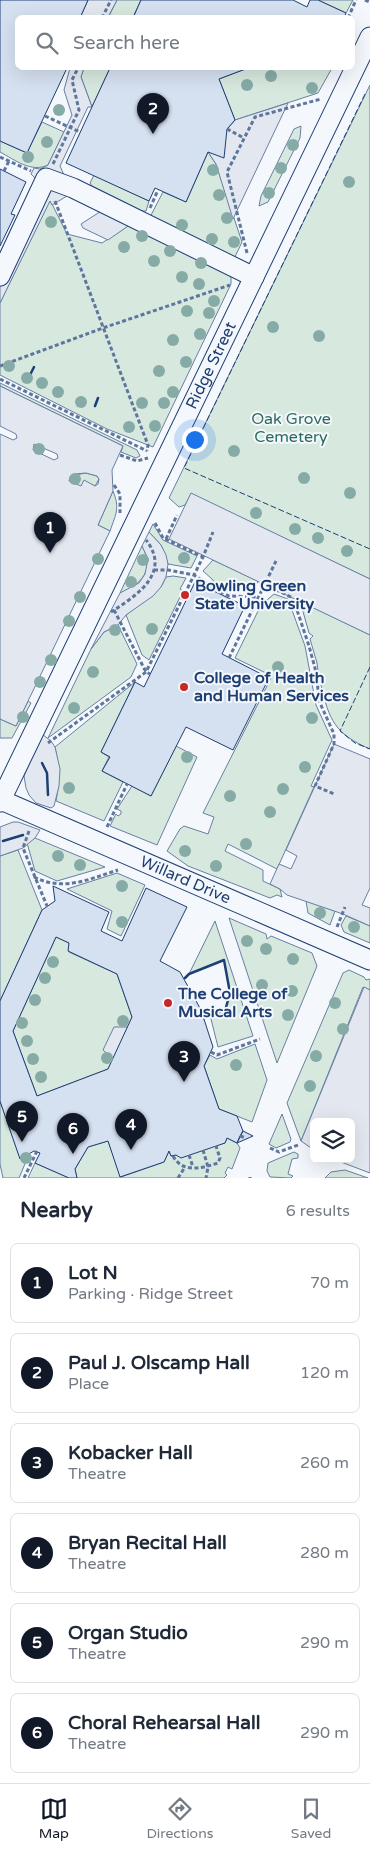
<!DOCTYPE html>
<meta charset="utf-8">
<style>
body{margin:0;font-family:"Varela Round",sans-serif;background:#f6f6f7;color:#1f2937}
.controls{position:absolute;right:15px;bottom:15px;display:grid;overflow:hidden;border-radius:8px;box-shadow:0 5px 20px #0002}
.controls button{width:45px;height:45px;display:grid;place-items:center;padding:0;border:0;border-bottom:1px solid #e0e1e3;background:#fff;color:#1f2937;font:25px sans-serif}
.you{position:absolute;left:194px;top:439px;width:18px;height:18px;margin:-12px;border:4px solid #fff;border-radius:50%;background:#1a73e8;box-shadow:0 0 0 8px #1a73e833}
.badge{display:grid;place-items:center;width:32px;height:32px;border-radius:50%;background:#111827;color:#fff;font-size:16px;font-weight:700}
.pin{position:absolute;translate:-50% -41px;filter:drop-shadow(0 1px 2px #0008)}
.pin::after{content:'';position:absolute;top:26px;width:18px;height:15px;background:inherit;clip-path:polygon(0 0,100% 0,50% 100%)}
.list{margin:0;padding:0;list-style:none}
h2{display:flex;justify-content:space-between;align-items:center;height:65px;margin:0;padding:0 20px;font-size:21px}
h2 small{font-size:16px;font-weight:400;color:#747a83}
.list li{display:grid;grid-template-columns:32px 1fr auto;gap:15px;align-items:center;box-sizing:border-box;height:80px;margin:0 10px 10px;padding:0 10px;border:1px solid #e0e1e3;border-radius:8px}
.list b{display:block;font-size:19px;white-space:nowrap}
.list p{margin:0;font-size:16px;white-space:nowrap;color:#747a83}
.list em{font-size:16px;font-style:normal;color:#747a83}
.icon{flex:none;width:28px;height:28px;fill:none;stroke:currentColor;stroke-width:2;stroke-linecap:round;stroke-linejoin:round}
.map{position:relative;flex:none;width:370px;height:1178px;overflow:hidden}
.search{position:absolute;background:#fff;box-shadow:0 5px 20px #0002;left:15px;right:15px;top:15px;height:55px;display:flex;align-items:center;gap:12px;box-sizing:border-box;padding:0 18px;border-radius:8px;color:#747a83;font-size:19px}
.sheet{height:605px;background:#fff}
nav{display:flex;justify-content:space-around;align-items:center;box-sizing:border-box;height:70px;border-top:1px solid #e0e1e3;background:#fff;font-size:14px;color:#747a83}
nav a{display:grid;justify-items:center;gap:2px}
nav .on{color:#111827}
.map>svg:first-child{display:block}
</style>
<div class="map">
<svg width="370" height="1178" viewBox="0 0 370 1178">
<rect width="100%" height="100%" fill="#f4f7fb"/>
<path fill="#d7e8df" stroke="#687fa3" d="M 117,0 L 141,0 L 133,17 L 108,18 Z
M 318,0 L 353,0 L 346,13 Z
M 84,68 L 110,68 L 92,107 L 81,77 Z
M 248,68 L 332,68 L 318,93 L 235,120 L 219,79 Z
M 370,85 L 370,579 L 191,494 L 185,505 L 179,507 L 169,498 Z
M 42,122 L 64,132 L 48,165 C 31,173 15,160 0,152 L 0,141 L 27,153 Z
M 301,126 L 300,138 L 268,202 L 259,206 L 261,196 L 294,129 Z
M 208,152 L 216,164 L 242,242 L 234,259 L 149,219 L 163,192 L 186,202 Z
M 94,175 L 149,201 L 146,211 L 142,211 L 92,186 L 90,183 Z
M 50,200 L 67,234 L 102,243 L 131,224 L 231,270 L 231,284 L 153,447 L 107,429 L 0,375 L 0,303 Z
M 0,383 L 137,450 L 140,456 L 136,458 L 121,452 L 123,446 L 0,386 Z
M 86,473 L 97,476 L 99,479 L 95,486 L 84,481 L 81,487 L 69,481 L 70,476 Z
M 113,491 C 120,508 116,514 110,531 L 98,525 Z
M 153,524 L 163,540 L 197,556 L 191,568 L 168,564 L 161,545 L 149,532 Z
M 142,546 C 155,570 142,584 120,593 Z
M 213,560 L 258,581 L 254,589 L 220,590 L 212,579 L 203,571 Z
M 173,576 L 186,578 L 180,589 L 183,591 L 149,660 L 142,655 L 126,615 L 161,587 L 166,577 Z
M 274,594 L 288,599 L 305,646 L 316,705 L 332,740 L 311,786 L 314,787 L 277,869 L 228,844 L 225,851 L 263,870 L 263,881 L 280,889 L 282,897 L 277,895 L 270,898 L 188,866 L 167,851 L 180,829 L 184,826 L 208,834 L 214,817 L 203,813 L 272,676 L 235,658 L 261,605 Z
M 300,601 L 370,635 L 370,749 C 335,734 329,720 321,685 L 323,682 L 319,679 L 317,663 L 310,639 L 313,636 L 309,633 Z
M 118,625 L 137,664 L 131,677 L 48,738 L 91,649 L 104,632 Z
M 135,682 L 101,752 L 109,757 L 102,771 L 123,782 L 104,821 L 56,801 C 60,780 59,767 55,747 Z
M 28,701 L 31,703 L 12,738 L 0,738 L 0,719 L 16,726 Z
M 176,746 L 197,757 L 157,845 L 110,826 L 116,814 L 118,816 L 121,814 L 121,811 L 117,809 L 132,786 L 151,796 Z
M 35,838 L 105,867 L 57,881 L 35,871 L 27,843 Z
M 18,850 L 42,910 L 0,1001 L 0,856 Z
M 117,873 L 145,885 L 121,936 L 107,929 L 112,911 L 67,889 Z
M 306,901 L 335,911 L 330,925 L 308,913 Z
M 346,916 L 370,926 L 370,943 L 344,932 L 341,925 Z
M 229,918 L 266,934 L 267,939 L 271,936 L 312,953 L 317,966 L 277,1063 Z
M 215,921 L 253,1036 L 218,1047 L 210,1015 L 225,1011 L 230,993 L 224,960 L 189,974 Z
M 56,937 L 69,943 L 69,952 L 117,974 L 132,1017 L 128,1027 L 103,1050 L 113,1059 L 108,1069 L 37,1096 L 13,1031 Z
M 349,970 L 364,977 L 366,980 L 370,979 L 370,990 L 363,987 L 301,1141 L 287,1103 L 343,973 Z
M 255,1044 L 267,1080 L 252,1122 L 219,1109 L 204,1066 L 210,1055 L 217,1059 Z
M 0,1101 L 20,1158 L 30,1152 L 19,1178 L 3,1178 L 0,1164 Z
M 282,1114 L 291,1139 L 290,1142 L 276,1148 L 269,1144 Z
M 227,1138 L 237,1143 L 240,1148 L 232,1169 L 228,1167 L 225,1173 L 227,1175 L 224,1178 L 77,1178 L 75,1169 L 88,1147 L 108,1141 L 121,1177 L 164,1162 L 169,1151 L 171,1156 L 225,1143 Z
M 294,1152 L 298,1154 L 298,1158 L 292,1159 L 288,1174 L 293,1176 L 291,1178 L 270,1177 L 267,1171 L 268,1163 Z
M 35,1163 L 69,1178 L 28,1178 Z
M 345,1170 L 368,1178 L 325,1178 L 331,1172 Z"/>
<path fill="#e3e8f0" stroke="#687fa3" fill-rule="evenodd" d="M 88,0 L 117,0 L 108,17 L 80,18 Z
M 70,68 L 84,68 L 81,77 L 92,107 L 88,107 L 60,166 L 72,193 L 52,205 L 50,201 L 0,303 L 0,261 L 38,181 L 31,174 L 34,168 L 40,169 L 48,165 L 72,115 L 64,90 Z
M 288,103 L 233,219 L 216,164 L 208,152 L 235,120 Z
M 109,206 L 131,224 L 108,240 L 83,228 L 81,224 Z
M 0,386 L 123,446 L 112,470 L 113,491 L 98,525 L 110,531 L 16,726 L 0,719 L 0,434 L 13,440 L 17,438 L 16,434 L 0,426 ZM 34,444 L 57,454 L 58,458 L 54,460 L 33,450 ZM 86,473 L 97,476 L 99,479 L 98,484 L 95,486 L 84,480 L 81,486 L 69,481 L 70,477 L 74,474 Z
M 191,493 L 370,579 L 370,635 L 169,539 Z
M 149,532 L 161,545 L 166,555 L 168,564 L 166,577 L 161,587 L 153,596 L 126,615 L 118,625 L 104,632 L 91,649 L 120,593 L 139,583 L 145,574 L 148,559 L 142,546 Z
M 42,734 L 51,741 L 55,747 L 60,769 L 59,786 L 54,806 L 51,808 L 36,803 L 29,795 L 26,788 L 24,776 Z
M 334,744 L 370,759 L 370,888 L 362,905 L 370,908 L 370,926 L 343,914 L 287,895 L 280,889 L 270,884 L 279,864 L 291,869 L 297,856 L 286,850 Z
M 13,822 L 18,822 L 40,830 L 35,838 L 23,848 L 0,856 L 0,827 Z
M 364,987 L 370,990 L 370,1173 L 333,1159 L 351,1159 L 351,1122 L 314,1122 L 314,1150 L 301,1141 Z
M 114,1027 L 128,1027 L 113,1059 L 103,1050 Z"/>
<path fill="#d5e0f0" stroke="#1d3f73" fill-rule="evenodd" d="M 0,0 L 88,0 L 80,18 L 18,18 L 18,68 L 67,68 L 27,153 L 0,141 Z
M 141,0 L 293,0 L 307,7 L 310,0 L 318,0 L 346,13 L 344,18 L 133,18 Z
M 110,68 L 248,68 L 219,79 L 235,120 L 227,129 L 224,158 L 208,152 L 186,202 L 155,188 L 149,201 L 66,163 Z
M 0,169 L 26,182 L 11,214 L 15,215 L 0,246 Z
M 195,582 L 245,606 L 222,654 L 269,678 L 233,750 L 186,727 L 151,796 L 102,771 L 110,757 L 101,752 L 135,682 L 144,687 Z
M 53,886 L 109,912 L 101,931 L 122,941 L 146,888 L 187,907 L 160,961 L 180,972 L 201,1010 L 213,1047 L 204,1066 L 219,1109 L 237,1116 L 243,1131 L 237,1143 L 227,1138 L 225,1143 L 181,1158 L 176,1155 L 171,1156 L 169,1151 L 164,1162 L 120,1177 L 108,1141 L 88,1147 L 75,1169 L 77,1178 L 69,1178 L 35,1163 L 40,1153 L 34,1151 L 20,1159 L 0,1101 L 0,1001 L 42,910 L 55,901 ZM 56,937 L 69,943 L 68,951 L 117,974 L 132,1017 L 108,1069 L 37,1096 L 13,1031 Z
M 243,1131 L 253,1136 L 237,1143 L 240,1136 Z"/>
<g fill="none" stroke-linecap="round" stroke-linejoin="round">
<g stroke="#1d3f73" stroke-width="21">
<g id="minor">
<path d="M 0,276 L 46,178 L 73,188 L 254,277"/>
<path id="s1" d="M 1,800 L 370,960"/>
<path id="s2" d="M 0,802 L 370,37"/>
</g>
</g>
<path stroke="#5e769c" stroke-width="3" stroke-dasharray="4 2.5" stroke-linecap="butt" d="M 365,0 L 370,2
M 102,18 L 111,0
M 348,18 L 356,0
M 45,116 L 80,132
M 227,129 L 244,138
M 0,157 L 31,171
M 53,164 L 79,110 L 72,80 L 78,68
M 4,171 L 9,161
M 55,201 L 148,445 L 147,451
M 150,208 L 158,190
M 247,253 L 227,172 L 255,117 L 321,99
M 0,366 L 103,328 L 230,285
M 0,379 L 147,451
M 120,455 L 137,461 L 148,458
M 114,485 L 120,494 L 120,513
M 155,523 L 163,538 L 203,557
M 166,539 L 177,515
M 154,570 L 168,570 L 194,575 L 215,589 L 229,596 L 258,597
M 264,584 L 293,598 L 309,646 L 315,668 L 320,703 L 334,734 L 334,744 L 315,786 L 334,794
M 114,610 L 146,672 L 150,674
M 111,612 C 136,596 172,573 146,540
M 229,658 L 276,561
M 48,743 L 146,672 L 203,557 L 213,532
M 107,827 L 127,784
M 29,831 L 23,848 L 47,906
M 34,877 C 64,892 89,879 118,870
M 337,927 L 345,907
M 211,1052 L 217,1055 L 260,1039
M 240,1136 L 246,1138
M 270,1148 L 279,1152 L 298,1145
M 203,1150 L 208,1167 L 206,1178
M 189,1155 L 193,1167
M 173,1156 C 183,1174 202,1168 218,1163 L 220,1158 L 216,1146
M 24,1178 L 37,1151
M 178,1178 L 185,1167
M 250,1178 L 250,1177"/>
<use href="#minor" stroke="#f4f7fb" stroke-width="19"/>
<path stroke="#1d3f73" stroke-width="1" stroke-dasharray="6 2.5" stroke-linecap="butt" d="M 365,94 L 184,468 L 370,549
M 370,667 L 340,731 L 355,743 L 370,749"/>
<path stroke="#1d3f73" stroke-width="2.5" d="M 30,375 L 34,367
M 95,406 L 98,398
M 42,763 L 47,773 L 48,795
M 3,841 L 23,835
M 185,978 L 189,974 L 224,960 L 230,993 L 225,1011 L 204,1018"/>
</g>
<g fill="#86aba6">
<circle cx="271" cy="76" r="6"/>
<circle cx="247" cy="85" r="6"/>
<circle cx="312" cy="88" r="6"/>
<circle cx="59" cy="110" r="6"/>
<circle cx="47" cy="142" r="6"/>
<circle cx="293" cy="145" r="6"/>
<circle cx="28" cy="157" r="6"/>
<circle cx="281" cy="168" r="6"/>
<circle cx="213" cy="170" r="6"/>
<circle cx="349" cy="182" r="6"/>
<circle cx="269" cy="193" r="6"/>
<circle cx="219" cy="195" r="6"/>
<circle cx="227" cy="218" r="6"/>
<circle cx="51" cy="222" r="6"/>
<circle cx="182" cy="225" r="6"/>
<circle cx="142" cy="236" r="6"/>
<circle cx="212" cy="239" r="6"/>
<circle cx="234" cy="242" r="6"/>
<circle cx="124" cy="247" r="6"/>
<circle cx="170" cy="251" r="6"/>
<circle cx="154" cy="261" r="6"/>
<circle cx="201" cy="263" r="6"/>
<circle cx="182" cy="277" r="6"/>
<circle cx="199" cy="284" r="6"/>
<circle cx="214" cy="301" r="6"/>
<circle cx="187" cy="311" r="6"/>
<circle cx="209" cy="313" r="6"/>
<circle cx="273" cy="327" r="6"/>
<circle cx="200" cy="334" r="6"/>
<circle cx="319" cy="336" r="6"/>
<circle cx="173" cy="340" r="6"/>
<circle cx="186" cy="362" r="6"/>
<circle cx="9" cy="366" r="6"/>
<circle cx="159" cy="371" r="6"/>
<circle cx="27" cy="378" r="6"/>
<circle cx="42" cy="383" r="6"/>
<circle cx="58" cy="392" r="6"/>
<circle cx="173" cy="392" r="6"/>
<circle cx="81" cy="402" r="6"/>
<circle cx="142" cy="403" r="6"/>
<circle cx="164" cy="403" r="6"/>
<circle cx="155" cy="426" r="6"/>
<circle cx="129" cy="427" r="6"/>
<circle cx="39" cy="449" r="6"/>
<circle cx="234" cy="451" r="6"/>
<circle cx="304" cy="478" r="6"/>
<circle cx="75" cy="479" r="6"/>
<circle cx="350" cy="493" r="6"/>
<circle cx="256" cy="513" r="6"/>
<circle cx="295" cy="529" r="6"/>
<circle cx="318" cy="538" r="6"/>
<circle cx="347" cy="551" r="6"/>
<circle cx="184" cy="558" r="6"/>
<circle cx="98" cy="559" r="6"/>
<circle cx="143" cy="560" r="6"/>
<circle cx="131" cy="582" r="6"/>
<circle cx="80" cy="597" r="6"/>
<circle cx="69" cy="621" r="6"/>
<circle cx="152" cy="629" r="6"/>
<circle cx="115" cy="630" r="6"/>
<circle cx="51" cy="660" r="6"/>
<circle cx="278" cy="667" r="6"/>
<circle cx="93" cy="672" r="6"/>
<circle cx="40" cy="682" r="6"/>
<circle cx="74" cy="708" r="6"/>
<circle cx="23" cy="717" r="6"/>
<circle cx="312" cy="718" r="6"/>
<circle cx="187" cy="757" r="6"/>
<circle cx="305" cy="767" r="6"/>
<circle cx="69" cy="788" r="6"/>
<circle cx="283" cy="789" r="6"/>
<circle cx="230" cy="796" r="6"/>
<circle cx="270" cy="812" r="6"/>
<circle cx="246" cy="844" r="6"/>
<circle cx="185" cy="851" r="6"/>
<circle cx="58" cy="856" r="6"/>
<circle cx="80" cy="865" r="6"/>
<circle cx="216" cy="866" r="6"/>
<circle cx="122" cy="886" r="6"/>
<circle cx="320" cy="913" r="6"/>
<circle cx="122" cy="922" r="6"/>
<circle cx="354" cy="927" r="6"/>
<circle cx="247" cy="941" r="6"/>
<circle cx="266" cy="949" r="6"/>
<circle cx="293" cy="959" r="6"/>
<circle cx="53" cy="962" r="6"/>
<circle cx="45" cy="978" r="6"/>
<circle cx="262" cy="985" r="6"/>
<circle cx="292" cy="991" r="6"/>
<circle cx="35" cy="1000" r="6"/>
<circle cx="335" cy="1003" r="6"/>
<circle cx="288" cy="1015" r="6"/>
<circle cx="123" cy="1021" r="6"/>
<circle cx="22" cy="1023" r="6"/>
<circle cx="343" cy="1029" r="6"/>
<circle cx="27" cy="1041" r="6"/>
<circle cx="316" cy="1056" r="6"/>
<circle cx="107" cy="1058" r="6"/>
<circle cx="33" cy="1059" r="6"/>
<circle cx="236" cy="1065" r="6"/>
<circle cx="41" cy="1077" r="6"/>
<circle cx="310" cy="1086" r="6"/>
<circle cx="26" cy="1158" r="6"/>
</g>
<g fill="#c62828" stroke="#f4f7fb" stroke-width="2">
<circle cx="185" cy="595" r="5"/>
<circle cx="184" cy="687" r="5"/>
<circle cx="168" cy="1003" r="5"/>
</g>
<g text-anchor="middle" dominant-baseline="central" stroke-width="4" stroke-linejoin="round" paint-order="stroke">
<g font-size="16" fill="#1d3f73" stroke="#f4f7fb">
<text stroke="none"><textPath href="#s2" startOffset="485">Ridge Street</textPath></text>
<text stroke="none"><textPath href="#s1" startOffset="201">Willard Drive</textPath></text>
</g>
<g font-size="16" fill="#2c6c60" stroke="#f4f7fb">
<text x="291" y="419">Oak Grove<tspan x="291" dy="18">Cemetery</tspan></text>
</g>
<g font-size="16" font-weight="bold" fill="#1d3f73" stroke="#f4f7fb" text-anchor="start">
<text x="195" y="586">Bowling Green<tspan x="195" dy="18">State University</tspan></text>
<text x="194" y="678">College of Health<tspan x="194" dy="18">and Human Services</tspan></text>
<text x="178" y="994">The College of<tspan x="178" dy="18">Musical Arts</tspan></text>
</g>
</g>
</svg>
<div class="controls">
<button><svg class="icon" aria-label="layers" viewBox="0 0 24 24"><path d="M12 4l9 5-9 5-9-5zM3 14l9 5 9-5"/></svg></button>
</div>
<div class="you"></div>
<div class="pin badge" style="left:50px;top:553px">1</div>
<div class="pin badge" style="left:153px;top:134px">2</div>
<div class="pin badge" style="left:184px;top:1082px">3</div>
<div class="pin badge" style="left:131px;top:1150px">4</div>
<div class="pin badge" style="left:22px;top:1142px">5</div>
<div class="pin badge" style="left:73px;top:1154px">6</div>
<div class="search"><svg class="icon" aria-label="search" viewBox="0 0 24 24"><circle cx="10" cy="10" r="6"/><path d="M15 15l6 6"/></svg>Search here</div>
</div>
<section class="sheet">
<h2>Nearby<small>6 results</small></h2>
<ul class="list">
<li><span class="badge">1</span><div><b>Lot N</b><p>Parking · Ridge Street</p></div><em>70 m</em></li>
<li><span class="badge">2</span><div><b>Paul J. Olscamp Hall</b><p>Place</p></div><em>120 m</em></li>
<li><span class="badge">3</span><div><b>Kobacker Hall</b><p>Theatre</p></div><em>260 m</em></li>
<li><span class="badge">4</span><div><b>Bryan Recital Hall</b><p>Theatre</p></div><em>280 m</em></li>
<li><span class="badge">5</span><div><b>Organ Studio</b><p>Theatre</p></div><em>290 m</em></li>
<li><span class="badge">6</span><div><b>Choral Rehearsal Hall</b><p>Theatre</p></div><em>290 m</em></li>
</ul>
</section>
<nav>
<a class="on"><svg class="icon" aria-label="map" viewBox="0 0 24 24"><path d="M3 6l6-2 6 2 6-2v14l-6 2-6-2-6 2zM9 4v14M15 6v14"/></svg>Map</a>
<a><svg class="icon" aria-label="directions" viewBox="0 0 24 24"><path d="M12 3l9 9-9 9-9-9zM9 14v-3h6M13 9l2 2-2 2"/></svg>Directions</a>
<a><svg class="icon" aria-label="saved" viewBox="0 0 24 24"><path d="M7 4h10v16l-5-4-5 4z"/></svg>Saved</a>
</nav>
